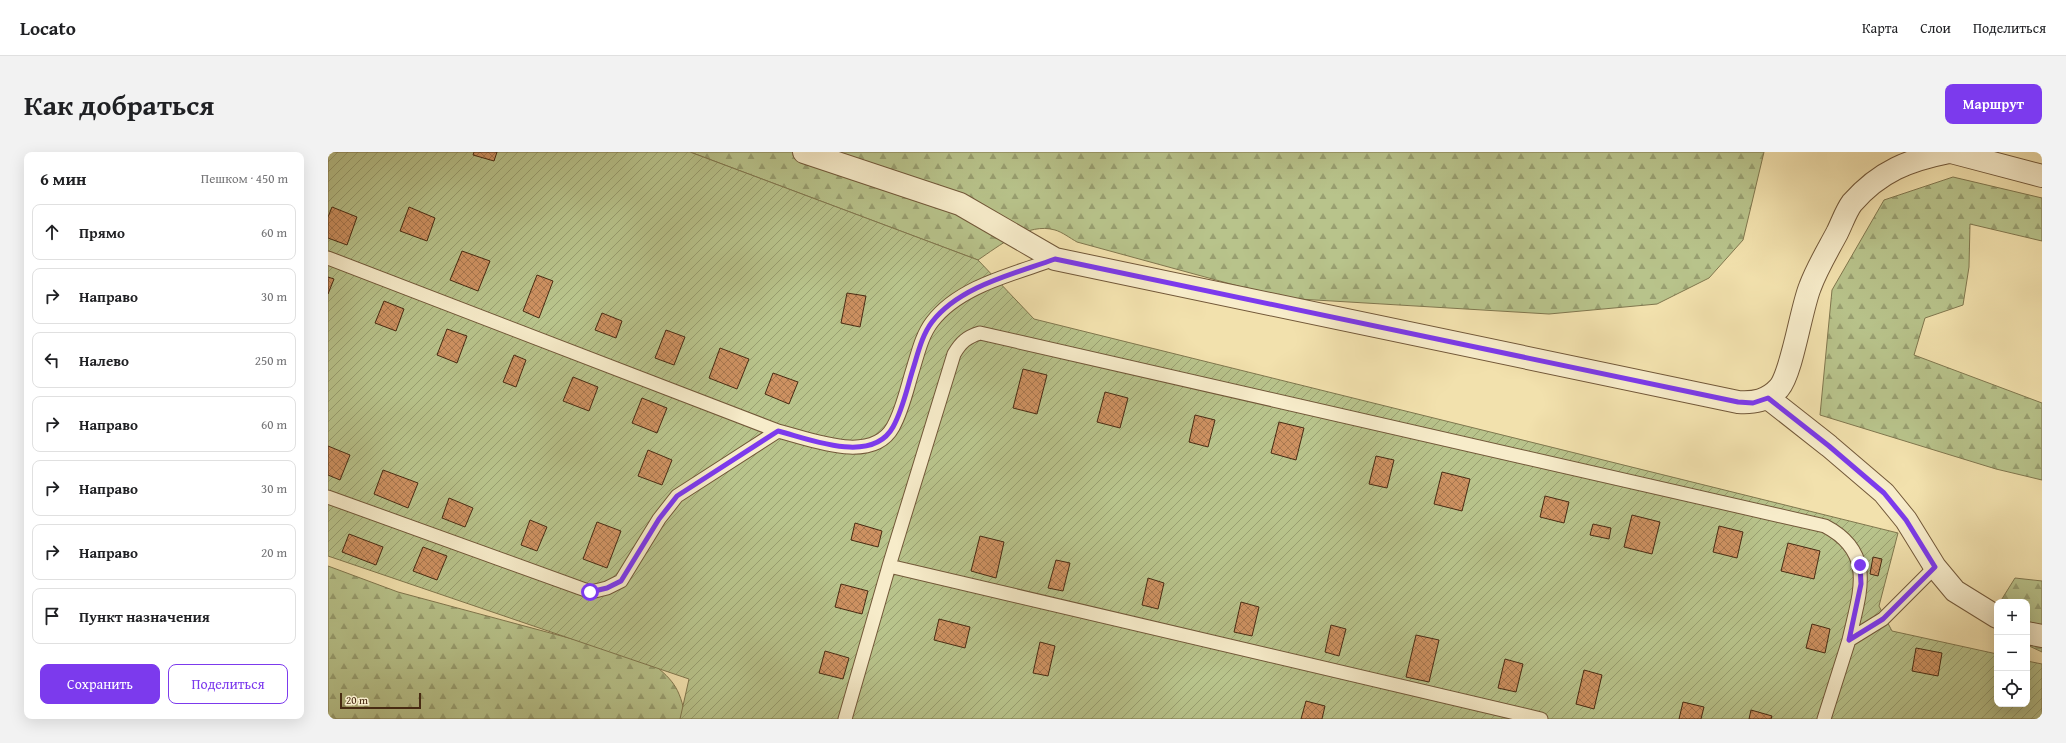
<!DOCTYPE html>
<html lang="ru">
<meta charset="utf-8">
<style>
body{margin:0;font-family:"Gentium Book Plus",serif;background:#f2f2f2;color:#202124}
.controls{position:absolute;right:12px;bottom:12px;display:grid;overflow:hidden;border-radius:8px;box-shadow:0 4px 16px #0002}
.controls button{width:36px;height:36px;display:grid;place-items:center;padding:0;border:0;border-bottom:1px solid #e0e0e0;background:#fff;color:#202124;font:20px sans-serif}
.scale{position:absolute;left:12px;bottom:10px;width:81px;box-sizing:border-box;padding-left:4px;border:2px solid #482b12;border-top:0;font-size:11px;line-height:14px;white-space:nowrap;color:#482b12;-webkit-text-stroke:3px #f7ecca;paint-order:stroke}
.stop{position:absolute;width:12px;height:12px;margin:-9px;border:3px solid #7c3aed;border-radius:50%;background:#fff}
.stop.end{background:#7c3aed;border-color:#fff;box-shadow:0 1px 4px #0008}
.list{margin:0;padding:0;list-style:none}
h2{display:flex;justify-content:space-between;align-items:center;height:52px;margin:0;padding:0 16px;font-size:17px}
h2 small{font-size:13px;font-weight:400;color:#757577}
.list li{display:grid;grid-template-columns:26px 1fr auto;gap:12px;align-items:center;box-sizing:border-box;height:56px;margin:0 8px 8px;padding:0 8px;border:1px solid #e0e0e0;border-radius:8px}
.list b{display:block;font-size:15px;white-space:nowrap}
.list em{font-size:13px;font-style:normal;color:#757577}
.actions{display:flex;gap:8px;padding:12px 16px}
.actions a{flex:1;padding:9px 0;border:1px solid #7c3aed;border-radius:8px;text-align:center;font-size:14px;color:#7c3aed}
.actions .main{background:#7c3aed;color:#fff}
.icon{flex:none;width:22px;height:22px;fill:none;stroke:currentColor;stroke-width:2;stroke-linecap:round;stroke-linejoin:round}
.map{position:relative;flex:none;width:1714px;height:567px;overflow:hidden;border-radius:8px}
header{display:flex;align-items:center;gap:24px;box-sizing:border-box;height:56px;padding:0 20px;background:#fff;border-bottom:1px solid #e0e0e0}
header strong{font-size:19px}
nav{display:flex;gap:22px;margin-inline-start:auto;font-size:14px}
.intro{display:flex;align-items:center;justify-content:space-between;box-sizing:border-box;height:96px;padding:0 24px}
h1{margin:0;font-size:28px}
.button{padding:10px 18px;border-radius:8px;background:#7c3aed;color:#fff;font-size:14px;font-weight:700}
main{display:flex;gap:24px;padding:0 24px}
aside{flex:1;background:#fff;border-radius:8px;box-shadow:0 4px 16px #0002}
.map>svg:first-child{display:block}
</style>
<header>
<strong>Locato</strong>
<nav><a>Карта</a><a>Слои</a><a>Поделиться</a></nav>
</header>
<div class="intro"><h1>Как добраться</h1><a class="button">Маршрут</a></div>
<main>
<aside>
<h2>6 мин<small>Пешком · 450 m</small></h2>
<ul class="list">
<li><svg class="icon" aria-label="ahead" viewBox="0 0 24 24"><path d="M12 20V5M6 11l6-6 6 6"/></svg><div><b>Прямо</b></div><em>60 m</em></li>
<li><svg class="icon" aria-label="right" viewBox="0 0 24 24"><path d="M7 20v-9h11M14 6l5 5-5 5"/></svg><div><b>Направо</b></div><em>30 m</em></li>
<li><svg class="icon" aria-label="left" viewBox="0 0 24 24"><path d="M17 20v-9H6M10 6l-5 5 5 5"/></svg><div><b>Налево</b></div><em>250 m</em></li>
<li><svg class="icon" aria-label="right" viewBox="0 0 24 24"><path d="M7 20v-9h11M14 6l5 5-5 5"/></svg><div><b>Направо</b></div><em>60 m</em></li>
<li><svg class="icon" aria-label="right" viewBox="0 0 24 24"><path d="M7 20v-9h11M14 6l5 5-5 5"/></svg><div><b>Направо</b></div><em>30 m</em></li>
<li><svg class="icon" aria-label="right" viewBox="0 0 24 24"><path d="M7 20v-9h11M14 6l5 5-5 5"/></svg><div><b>Направо</b></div><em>20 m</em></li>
<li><svg class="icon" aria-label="arrive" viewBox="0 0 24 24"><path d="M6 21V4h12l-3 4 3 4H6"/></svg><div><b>Пункт назначения</b></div></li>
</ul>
<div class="actions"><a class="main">Сохранить</a><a>Поделиться</a></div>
</aside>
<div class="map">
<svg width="1714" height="567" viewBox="0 0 1714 567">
<defs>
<pattern id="forest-firs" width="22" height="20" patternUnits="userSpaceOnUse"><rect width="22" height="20" fill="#b8c38b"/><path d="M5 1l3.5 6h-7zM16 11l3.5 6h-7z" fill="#989f70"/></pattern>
<pattern id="garden-furrows" width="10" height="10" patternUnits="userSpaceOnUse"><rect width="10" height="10" fill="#b8c38b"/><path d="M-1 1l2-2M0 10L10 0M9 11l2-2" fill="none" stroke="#989f70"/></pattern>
<pattern id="building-cross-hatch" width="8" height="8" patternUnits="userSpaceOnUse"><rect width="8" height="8" fill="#cd9161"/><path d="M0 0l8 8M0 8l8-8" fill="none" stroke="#a8774f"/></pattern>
</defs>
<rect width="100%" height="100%" fill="#f2e1ad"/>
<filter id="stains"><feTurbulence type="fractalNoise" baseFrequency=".005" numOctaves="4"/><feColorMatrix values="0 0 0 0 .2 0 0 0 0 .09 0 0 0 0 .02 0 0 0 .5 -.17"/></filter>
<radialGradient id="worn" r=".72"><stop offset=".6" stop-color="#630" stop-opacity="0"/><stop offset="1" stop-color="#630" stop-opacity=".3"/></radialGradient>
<path fill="url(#forest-firs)" stroke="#80774e" d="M 362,0 L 1436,0 L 1415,88 L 1381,126 L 1329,152 L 1221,162 L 954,146 L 749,90 C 742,86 734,80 727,78 C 700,70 671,94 650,108 Z
M 1625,25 L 1714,46 L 1714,89 L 1642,72 L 1641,115 L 1635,153 L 1597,166 L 1586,203 L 1714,251 L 1714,328 L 1668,317 L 1492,263 L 1504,138 L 1556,48 Z
M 0,414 L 70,440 L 319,507 C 345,528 351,533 358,567 L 0,567 Z
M 1687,426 L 1714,429 L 1714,500 L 1699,493 L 1699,450 L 1672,450 Z"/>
<path fill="url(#garden-furrows)" stroke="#80774e" d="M 0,0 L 362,0 L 650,108 L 706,167 L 1570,381 L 1551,454 L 1564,479 L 1669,502 L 1669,552 L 1699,552 L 1699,509 L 1714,512 L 1714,567 L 352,567 L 361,527 L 0,404 Z"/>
<path fill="url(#building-cross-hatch)" stroke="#482b12" d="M 146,0 L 169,0 L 166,9 L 145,3 Z
M 4,55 L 29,65 L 19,93 L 0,86 L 0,65 Z
M 81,55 L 107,66 L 99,89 L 72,79 Z
M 134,99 L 162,109 L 150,139 L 122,128 Z
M 209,123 L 225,129 L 211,166 L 195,159 Z
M 0,125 L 6,127 L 0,142 Z
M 519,141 L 538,144 L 532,175 L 513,171 Z
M 56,149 L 76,157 L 68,179 L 47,171 Z
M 274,161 L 294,169 L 288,186 L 267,178 Z
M 119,177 L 139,184 L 129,211 L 109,203 Z
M 338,178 L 357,185 L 346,213 L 327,206 Z
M 392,196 L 421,207 L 409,237 L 381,226 Z
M 186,203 L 198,208 L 188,235 L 175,230 Z
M 695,217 L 719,223 L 709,262 L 685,256 Z
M 445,221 L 470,230 L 461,252 L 437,242 Z
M 245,225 L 270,235 L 261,259 L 235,249 Z
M 777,240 L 800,246 L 792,276 L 769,270 Z
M 314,246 L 339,256 L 329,281 L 304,271 Z
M 867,263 L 887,268 L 880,295 L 861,290 Z
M 951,270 L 976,276 L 968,308 L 943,301 Z
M 0,294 L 22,303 L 12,328 L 0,323 Z
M 320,298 L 344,308 L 334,333 L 310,324 Z
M 1048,304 L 1066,308 L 1059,336 L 1041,332 Z
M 55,318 L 90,331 L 80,356 L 46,342 Z
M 1114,320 L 1142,327 L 1134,359 L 1106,352 Z
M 1217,344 L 1241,350 L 1236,371 L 1212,365 Z
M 121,346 L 145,356 L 137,375 L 114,366 Z
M 1304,363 L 1332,370 L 1324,402 L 1296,395 Z
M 202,368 L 219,375 L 209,399 L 193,393 Z
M 269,370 L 293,379 L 279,416 L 255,407 Z
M 527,371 L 554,379 L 550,395 L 523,388 Z
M 1265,372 L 1283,376 L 1281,387 L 1262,383 Z
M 1391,374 L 1415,380 L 1409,406 L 1385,400 Z
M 21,382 L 55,395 L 48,413 L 14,400 Z
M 652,384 L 676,390 L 668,426 L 643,419 Z
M 1460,391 L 1492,399 L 1486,427 L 1453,419 Z
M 95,395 L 119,404 L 109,428 L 85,419 Z
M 1545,405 L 1554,407 L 1550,424 L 1542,422 Z
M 728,408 L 742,411 L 735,439 L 720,436 Z
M 820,426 L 836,431 L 830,457 L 814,453 Z
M 513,432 L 540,439 L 534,462 L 507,455 Z
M 913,450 L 931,455 L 924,484 L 906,480 Z
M 611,467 L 642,475 L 637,496 L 606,488 Z
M 1484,472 L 1502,477 L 1497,501 L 1478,496 Z
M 1003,473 L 1018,477 L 1011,504 L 997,500 Z
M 1088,483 L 1111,488 L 1101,530 L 1078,525 Z
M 712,490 L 727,494 L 720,524 L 705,521 Z
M 1588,496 L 1614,501 L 1610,524 L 1584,519 Z
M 497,499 L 521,506 L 515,527 L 491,521 Z
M 1177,507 L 1195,512 L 1188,540 L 1170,536 Z
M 1256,518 L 1274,523 L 1266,557 L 1248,552 Z
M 978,549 L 997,554 L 994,567 L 973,567 Z
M 1355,550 L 1376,555 L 1373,567 L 1351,567 Z
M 1423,558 L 1444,564 L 1443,567 L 1421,567 Z"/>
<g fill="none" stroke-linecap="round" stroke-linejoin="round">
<g stroke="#725839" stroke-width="15">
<path id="lane" d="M 0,106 L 450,279 C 482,287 544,313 565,275 C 575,257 579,236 585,217 C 590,201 594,183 604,170 C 631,134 686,122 727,107
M 0,345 L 263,440 L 279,436 L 293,429 L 331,367 L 349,344 L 450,279
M 561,414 L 626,202 C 633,190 639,185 652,181 L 1497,374 C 1549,401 1531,442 1521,488
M 517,567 L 561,414 L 1213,567
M 1496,567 L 1521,488 L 1555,467 L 1607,415"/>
</g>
<g stroke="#725839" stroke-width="24">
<path id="street" d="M 476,0 L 632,52 L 727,107 L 1410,250 C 1426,251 1439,249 1451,236 C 1464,221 1473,157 1482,135 C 1489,116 1500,98 1509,81 C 1514,71 1518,59 1524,51 C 1552,19 1581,8 1621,0
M 1623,0 L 1714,24
M 1440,246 L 1501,294 L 1556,341 L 1578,368 L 1607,415 L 1627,439 L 1669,465
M 1699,481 L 1714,484"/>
</g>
<use href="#lane" stroke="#f7ecca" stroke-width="13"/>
<use href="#street" stroke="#f7ecca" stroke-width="22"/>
</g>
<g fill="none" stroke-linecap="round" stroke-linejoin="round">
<path stroke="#7c3aed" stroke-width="5" d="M 262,440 L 279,436 L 293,429 L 331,367 L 349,344 L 450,279 C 482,287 544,313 565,275 C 575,257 579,236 585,217 C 590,201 594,183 604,170 C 632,134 686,122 727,107 L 1410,250 L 1425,251 L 1440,246 L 1501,294 L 1556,341 L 1578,368 L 1607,415 L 1555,467 L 1521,488 L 1533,432 L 1532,413"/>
</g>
<rect width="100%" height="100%" filter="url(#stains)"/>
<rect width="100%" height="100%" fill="url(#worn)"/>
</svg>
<div class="controls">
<button>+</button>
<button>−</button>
<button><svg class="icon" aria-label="locate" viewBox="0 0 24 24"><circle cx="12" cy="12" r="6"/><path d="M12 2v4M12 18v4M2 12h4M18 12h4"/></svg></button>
</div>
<div class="scale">20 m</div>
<div class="stop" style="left:262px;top:440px"></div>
<div class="stop end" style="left:1532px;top:413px"></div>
</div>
</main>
